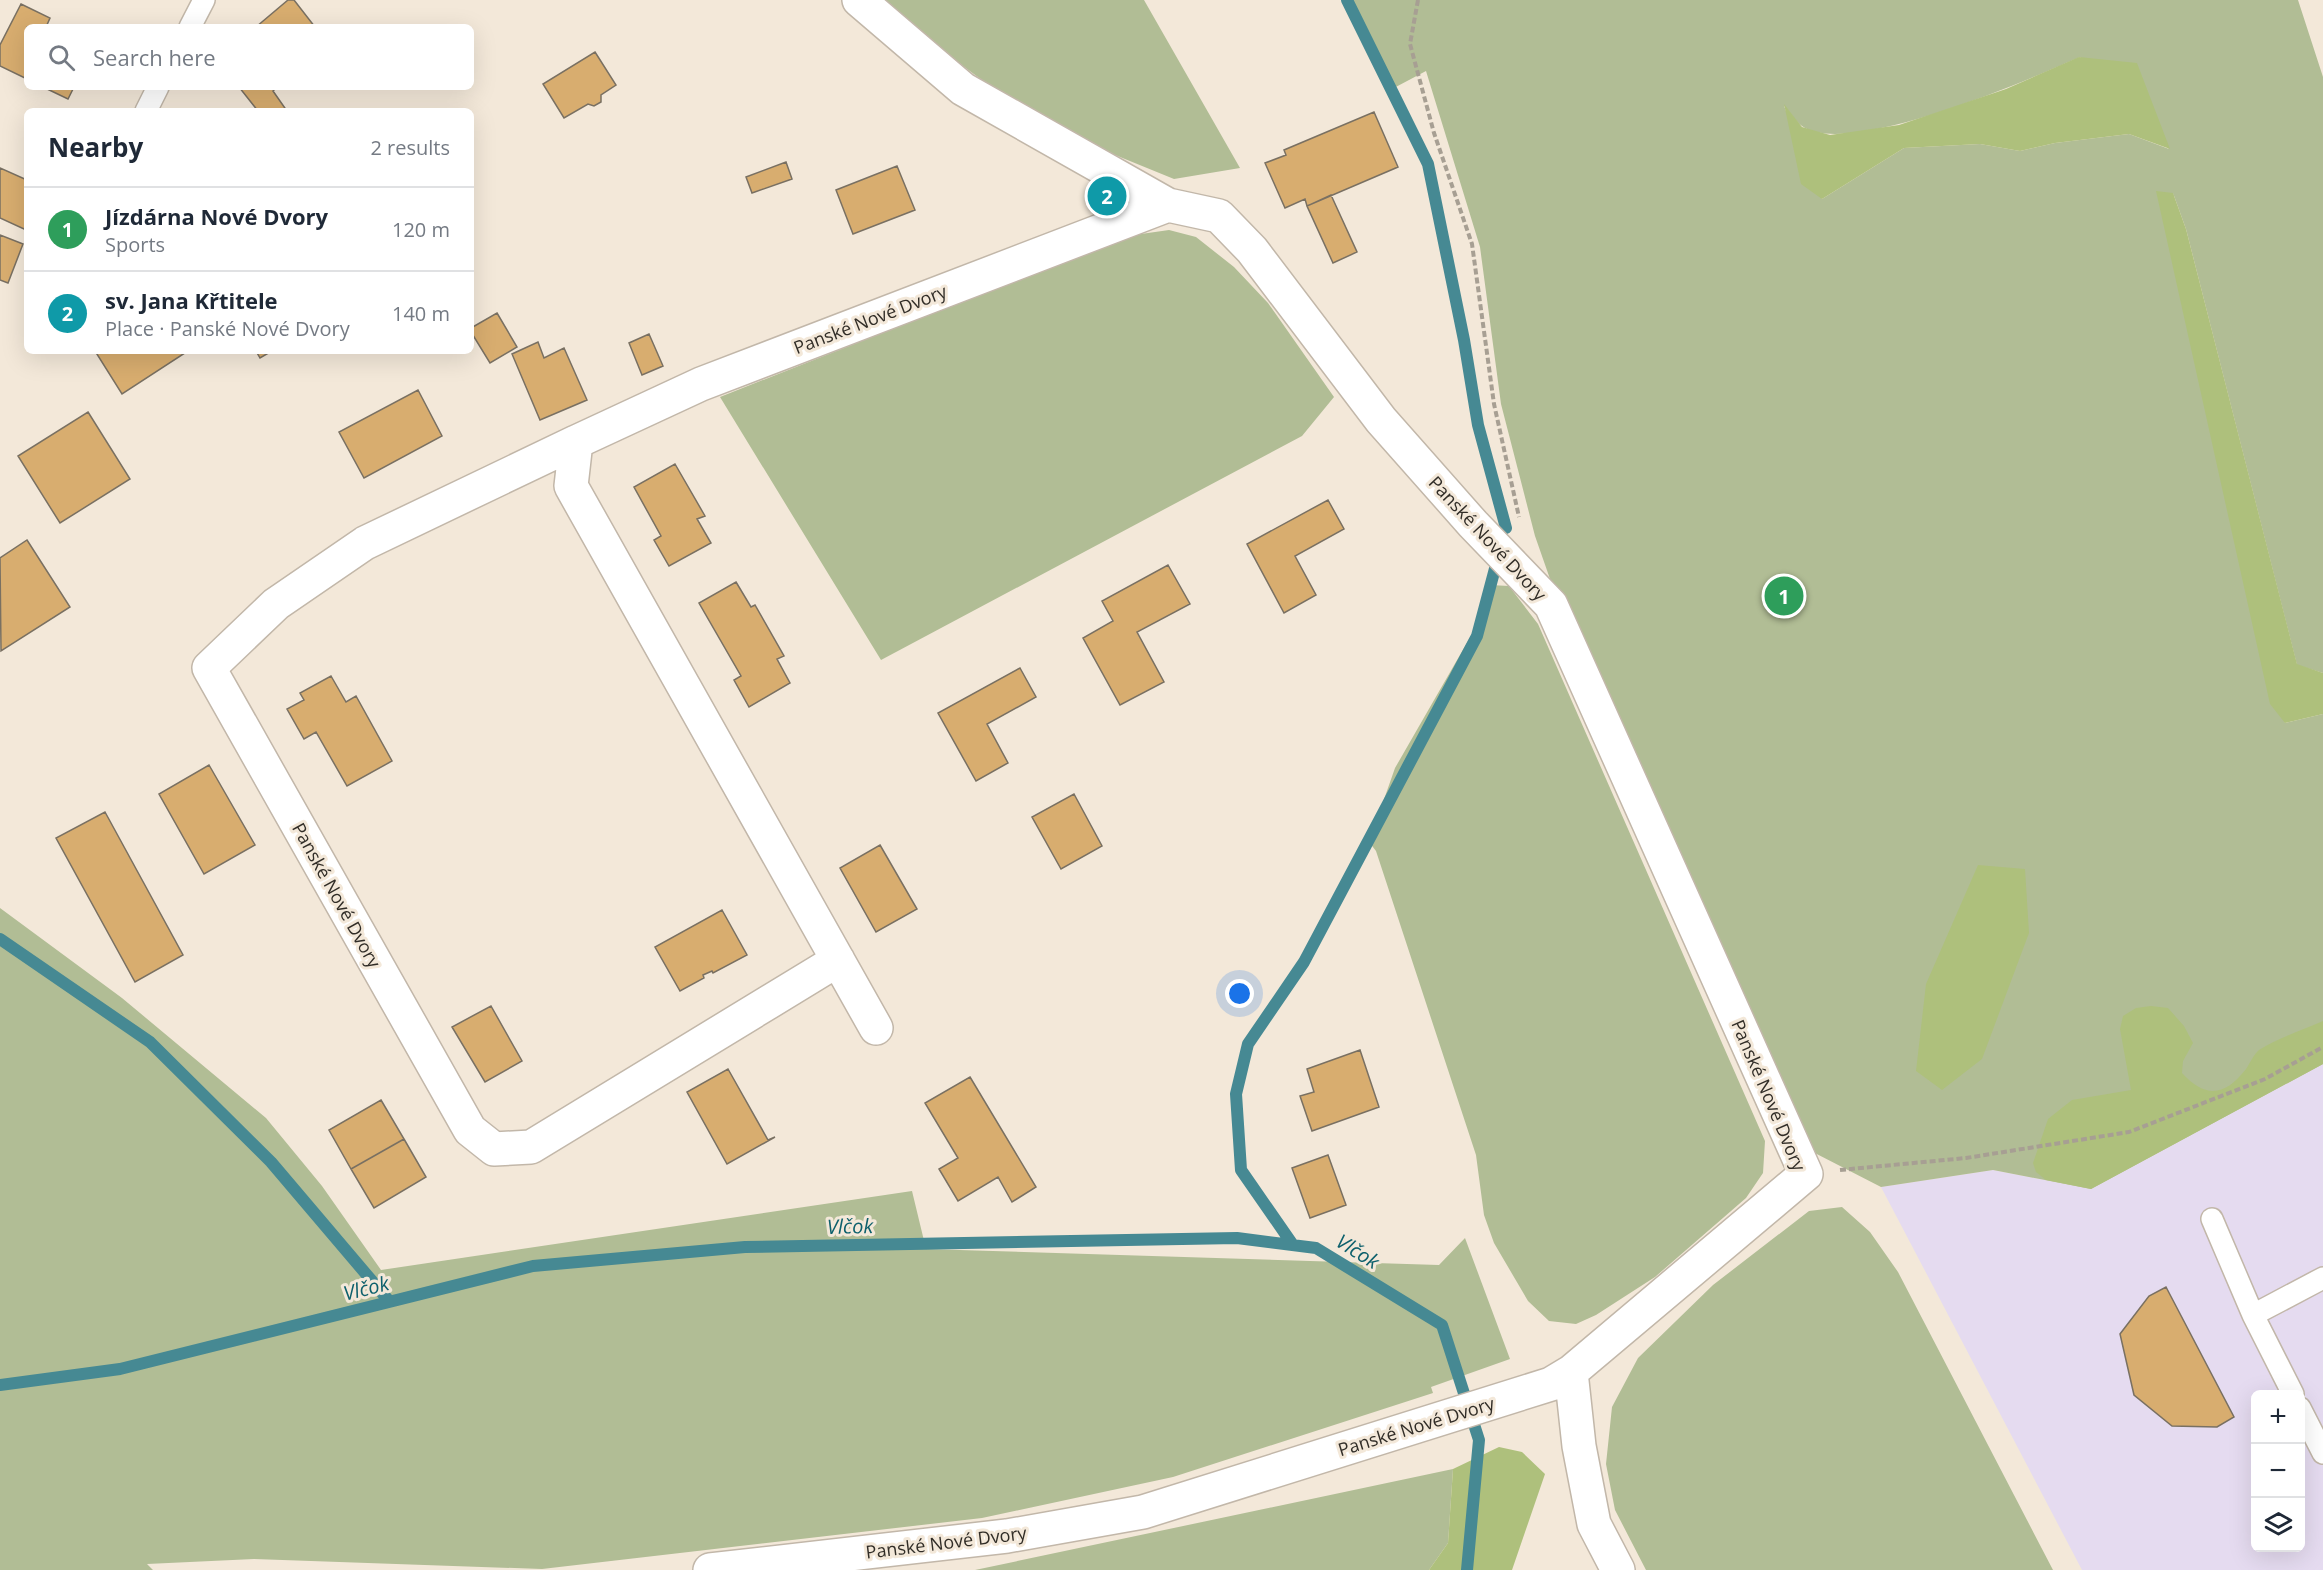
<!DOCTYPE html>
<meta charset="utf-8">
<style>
body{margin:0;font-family:"Open Sans",sans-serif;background:#f6f6f7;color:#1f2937}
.controls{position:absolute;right:18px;bottom:18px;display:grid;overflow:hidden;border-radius:9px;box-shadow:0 6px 24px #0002}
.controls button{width:54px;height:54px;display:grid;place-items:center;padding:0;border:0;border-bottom:2px solid #e0e1e3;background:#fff;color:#1f2937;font:30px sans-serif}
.you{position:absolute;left:1240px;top:994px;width:21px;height:21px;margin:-15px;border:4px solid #fff;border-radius:50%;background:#1a73e8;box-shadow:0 0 0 9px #1a73e833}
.badge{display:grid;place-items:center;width:39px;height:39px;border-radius:50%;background:#ea580c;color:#fff;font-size:20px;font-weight:700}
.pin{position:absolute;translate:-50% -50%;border:3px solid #fff;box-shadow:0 2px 6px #0006}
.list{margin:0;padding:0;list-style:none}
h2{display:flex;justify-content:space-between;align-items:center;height:78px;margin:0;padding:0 24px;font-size:26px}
h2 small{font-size:20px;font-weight:400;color:#747a83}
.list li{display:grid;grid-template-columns:39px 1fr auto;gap:18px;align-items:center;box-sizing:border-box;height:84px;padding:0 24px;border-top:2px solid #e0e1e3}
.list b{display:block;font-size:22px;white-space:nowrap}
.list p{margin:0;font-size:20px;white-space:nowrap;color:#747a83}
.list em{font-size:20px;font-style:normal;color:#747a83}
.icon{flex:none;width:33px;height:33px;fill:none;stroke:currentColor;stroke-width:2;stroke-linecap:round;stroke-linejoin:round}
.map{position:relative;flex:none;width:2323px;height:1570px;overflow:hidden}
.search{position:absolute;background:#fff;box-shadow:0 6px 24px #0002;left:24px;top:24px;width:450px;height:66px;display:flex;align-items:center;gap:15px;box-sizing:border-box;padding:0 21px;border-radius:9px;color:#747a83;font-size:22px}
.panel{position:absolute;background:#fff;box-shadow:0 6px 24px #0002;left:24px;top:108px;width:450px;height:246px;border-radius:9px}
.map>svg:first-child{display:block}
</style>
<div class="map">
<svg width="2323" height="1570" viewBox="0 0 2323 1570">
<rect width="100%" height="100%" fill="#f3e8d9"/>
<path fill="#e5dbf0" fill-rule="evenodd" d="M 2323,1064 L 2323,1570 L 2082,1570 L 1881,1187 L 1993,1170 L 2091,1189 ZM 2256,1394 L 2300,1394 L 2300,1548 L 2256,1548 Z"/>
<path fill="#b1bd95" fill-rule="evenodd" d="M 874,0 L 1144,0 L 1240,168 L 1174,179 L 1044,126 Z
M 1350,0 L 2298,0 L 2323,77 L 2323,673 L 2297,665 L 2186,229 L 2173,193 L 2285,723 L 2323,714 L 2323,1064 L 2091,1189 L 1993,1170 L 1881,1187 L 1807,1149 L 1557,599 L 1535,536 L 1501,404 L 1480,247 L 1426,71 L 1392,89 ZM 2080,57 L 2169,149 L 2129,134 L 2055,143 L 2020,151 L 1980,144 L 1904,148 L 1822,199 L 1784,106 C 1790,111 1795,121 1802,126 C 1848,159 2030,79 2080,57 Z
M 1169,230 L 1196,237 L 1234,267 L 1268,303 L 1334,397 L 1302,436 L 881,660 L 720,397 L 1127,236 Z
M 1490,585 L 1509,586 L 1538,624 L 1765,1141 L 1763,1173 L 1746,1198 L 1655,1277 L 1596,1315 L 1576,1324 L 1549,1321 L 1528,1301 L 1494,1243 L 1484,1215 L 1476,1155 L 1376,851 L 1369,842 L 1395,768 L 1472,634 Z
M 0,908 L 122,998 L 266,1118 L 322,1186 L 381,1270 L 912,1191 L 926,1249 L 1439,1265 L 1465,1238 L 1510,1359 L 1431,1387 L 1433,1393 L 1173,1477 L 982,1518 L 542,1569 L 254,1559 L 147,1564 L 153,1570 L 0,1570 Z
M 1842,1207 L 1870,1232 L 1898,1272 L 2053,1570 L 1646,1570 L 1615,1510 L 1606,1464 L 1612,1407 L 1638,1358 L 1713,1285 L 1809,1211 Z
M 1453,1469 L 1448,1543 L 1429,1570 L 975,1570 Z"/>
<path fill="#aec07c" d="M 2079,57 L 2137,63 L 2170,149 L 2129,134 L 2055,143 L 2020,151 L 1980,144 L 1904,148 L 1822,199 L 1801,184 L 1784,104 L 1802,127 L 1830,135 L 1899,125 L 2006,89 Z
M 2156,191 L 2173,193 L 2186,229 L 2297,664 L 2323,673 L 2323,714 L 2285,723 L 2270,704 Z
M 1978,865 L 2025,869 L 2029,933 L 1982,1059 L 1942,1090 L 1916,1071 L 1926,984 Z
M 2151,1006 L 2168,1008 L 2184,1026 L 2193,1043 L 2183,1061 L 2182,1073 C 2206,1099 2225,1096 2246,1069 C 2250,1063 2254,1054 2259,1050 C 2278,1038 2303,1030 2323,1021 L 2323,1064 L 2091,1189 L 2046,1180 L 2036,1172 L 2033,1163 L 2048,1119 L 2072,1100 L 2131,1090 L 2120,1029 L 2123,1016 L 2136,1008 Z
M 1499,1447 L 1522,1452 L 1545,1474 L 1512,1570 L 1429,1570 L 1448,1543 L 1453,1469 Z"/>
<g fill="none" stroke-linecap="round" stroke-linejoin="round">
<path stroke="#468993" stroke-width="12" d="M 1347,0 L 1428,164 L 1464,340 L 1478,425 L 1506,528
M 0,939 L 150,1042 L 271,1162 L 389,1301
M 1293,1245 L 1241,1170 L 1236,1094 L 1248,1044 L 1304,962 L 1477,636 L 1497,561
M 0,1385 L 120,1369 L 533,1266 L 745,1247 L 1237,1238 L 1316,1248 L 1442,1325 L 1479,1440 L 1467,1570"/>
</g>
<path fill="#d8ad6f" stroke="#797062" stroke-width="1.5" d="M 288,0 L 294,0 L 315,27 L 256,27 Z
M 21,4 L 50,18 L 46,27 L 27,27 L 27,79 L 0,66 L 0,45 Z
M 595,52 L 616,85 L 601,95 L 601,102 L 594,106 L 588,104 L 564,118 L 543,84 Z
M 43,87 L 74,87 L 68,99 Z
M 239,87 L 277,87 L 273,91 L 287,111 L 258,111 Z
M 1374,112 L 1398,167 L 1307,206 L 1305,199 L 1285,208 L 1265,163 L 1286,155 L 1284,150 Z
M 786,162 L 792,179 L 752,193 L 746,177 Z
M 897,166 L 915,210 L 853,234 L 836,190 Z
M 0,168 L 27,180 L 27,223 L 24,229 L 0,218 Z
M 1331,195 L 1357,252 L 1333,263 L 1307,206 Z
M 0,235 L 23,244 L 8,283 L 0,280 Z
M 497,313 L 517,347 L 490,363 L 471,332 L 471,328 Z
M 649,334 L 663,366 L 642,375 L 629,343 Z
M 538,342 L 544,358 L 564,348 L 587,400 L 540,420 L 512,354 Z
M 95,351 L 188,351 L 122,394 Z
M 256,351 L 272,351 L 260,358 Z
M 418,390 L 442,436 L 364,478 L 339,432 Z
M 88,412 L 130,479 L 60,523 L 18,456 Z
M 675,464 L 705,516 L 697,519 L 711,543 L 669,566 L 654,540 L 661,536 L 634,487 Z
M 1328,500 L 1344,529 L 1295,556 L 1316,595 L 1284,613 L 1247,544 Z
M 27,540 L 70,607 L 1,651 L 0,558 Z
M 1168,565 L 1190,604 L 1137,632 L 1164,682 L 1120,705 L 1083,638 L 1113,621 L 1102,601 Z
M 736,582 L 751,607 L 755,605 L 784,656 L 777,659 L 790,683 L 749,707 L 734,680 L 741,676 L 699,603 Z
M 1020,668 L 1036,697 L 987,724 L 1008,763 L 976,781 L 938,713 Z
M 331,676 L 346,702 L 356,696 L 392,761 L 347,786 L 316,732 L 304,739 L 287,709 L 304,700 L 300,693 Z
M 209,765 L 255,845 L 204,874 L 159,794 Z
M 1074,794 L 1102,846 L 1061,869 L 1032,817 Z
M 105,812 L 183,955 L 135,982 L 56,838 Z
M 880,845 L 917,909 L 876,932 L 840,868 Z
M 722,910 L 747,955 L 713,973 L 712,971 L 703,975 L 704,978 L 680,991 L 655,947 Z
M 491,1006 L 522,1061 L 485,1082 L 452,1027 Z
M 1360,1050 L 1379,1107 L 1312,1131 L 1300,1096 L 1314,1092 L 1307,1069 Z
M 728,1069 L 768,1140 L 775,1137 L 727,1164 L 687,1092 Z
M 970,1077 L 1036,1187 L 1012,1202 L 998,1177 L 958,1201 L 939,1169 L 958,1158 L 925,1103 Z
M 381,1100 L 404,1139 L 351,1169 L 329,1130 Z
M 404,1139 L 426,1177 L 374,1208 L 351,1169 Z
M 1328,1155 L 1346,1205 L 1310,1218 L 1292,1168 Z
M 2166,1287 L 2234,1417 L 2217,1427 L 2172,1426 L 2134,1395 L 2120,1334 L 2149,1296 Z"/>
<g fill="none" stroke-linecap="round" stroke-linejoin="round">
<g stroke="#c2b7a9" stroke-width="24">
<path id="service" d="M 190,27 L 204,0
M 146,111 L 158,87
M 2212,1219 L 2253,1315 L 2293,1394
M 2253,1315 L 2323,1278
M 2300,1408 L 2323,1453"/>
</g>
<g stroke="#c2b7a9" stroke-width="36">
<path id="minor" d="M 576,442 L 365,543 L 276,604 L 209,668 L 470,1130 L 494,1149 L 531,1147 L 838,960
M 876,1028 L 571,486 L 576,442 L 701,384 L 1168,205
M 1571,1372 L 1579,1446 L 1594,1524 L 1618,1570
M 710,1570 L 1007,1536 L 1143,1512 L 1551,1384 L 1571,1372 L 1806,1174 L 1551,605 L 1473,524 L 1381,420 L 1252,250 L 1219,216 L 1168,205 L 963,89 L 859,0"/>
</g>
<path stroke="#a79f93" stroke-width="4" stroke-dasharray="6 3" stroke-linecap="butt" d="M 1418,0 L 1410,44 L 1434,133 L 1472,244 L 1494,404 L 1519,517
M 1840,1170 L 1966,1158 L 2129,1132 L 2265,1079 L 2323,1047"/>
<use href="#service" stroke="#fff" stroke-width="21"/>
<use href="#minor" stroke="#fff" stroke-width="33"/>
</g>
<g text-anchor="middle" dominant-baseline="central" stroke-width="6" stroke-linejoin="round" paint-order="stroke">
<g font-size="18" fill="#312d27" stroke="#f3e8d9">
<text transform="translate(870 319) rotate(-21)">Panské Nové Dvory</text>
<text transform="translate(1488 538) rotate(47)">Panské Nové Dvory</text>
<text transform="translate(337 895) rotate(61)">Panské Nové Dvory</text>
<text transform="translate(1769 1095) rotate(67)">Panské Nové Dvory</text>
<text transform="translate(1416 1426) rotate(-17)">Panské Nové Dvory</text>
<text transform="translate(946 1542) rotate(-7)">Panské Nové Dvory</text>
</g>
<g font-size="20" font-style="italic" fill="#0d606c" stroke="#f3e8d9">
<text transform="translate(850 1226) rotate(-1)">Vlčok</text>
<text transform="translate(1358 1251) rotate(32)">Vlčok</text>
<text transform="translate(366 1288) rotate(-14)">Vlčok</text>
</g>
</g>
</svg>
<div class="controls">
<button>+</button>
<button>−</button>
<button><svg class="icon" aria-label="layers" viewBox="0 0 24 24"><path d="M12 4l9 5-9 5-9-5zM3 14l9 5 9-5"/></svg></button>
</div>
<div class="you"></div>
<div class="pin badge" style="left:1784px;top:596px;background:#2e9e5b">1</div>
<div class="pin badge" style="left:1107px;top:196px;background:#0f9aa8">2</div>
<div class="search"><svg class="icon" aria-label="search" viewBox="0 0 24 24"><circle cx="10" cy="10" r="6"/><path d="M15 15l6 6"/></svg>Search here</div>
<section class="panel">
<h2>Nearby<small>2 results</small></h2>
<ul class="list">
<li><span class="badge" style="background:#2e9e5b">1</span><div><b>Jízdárna Nové Dvory</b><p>Sports</p></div><em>120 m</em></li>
<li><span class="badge" style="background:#0f9aa8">2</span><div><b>sv. Jana Křtitele</b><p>Place · Panské Nové Dvory</p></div><em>140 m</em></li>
</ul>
</section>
</div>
